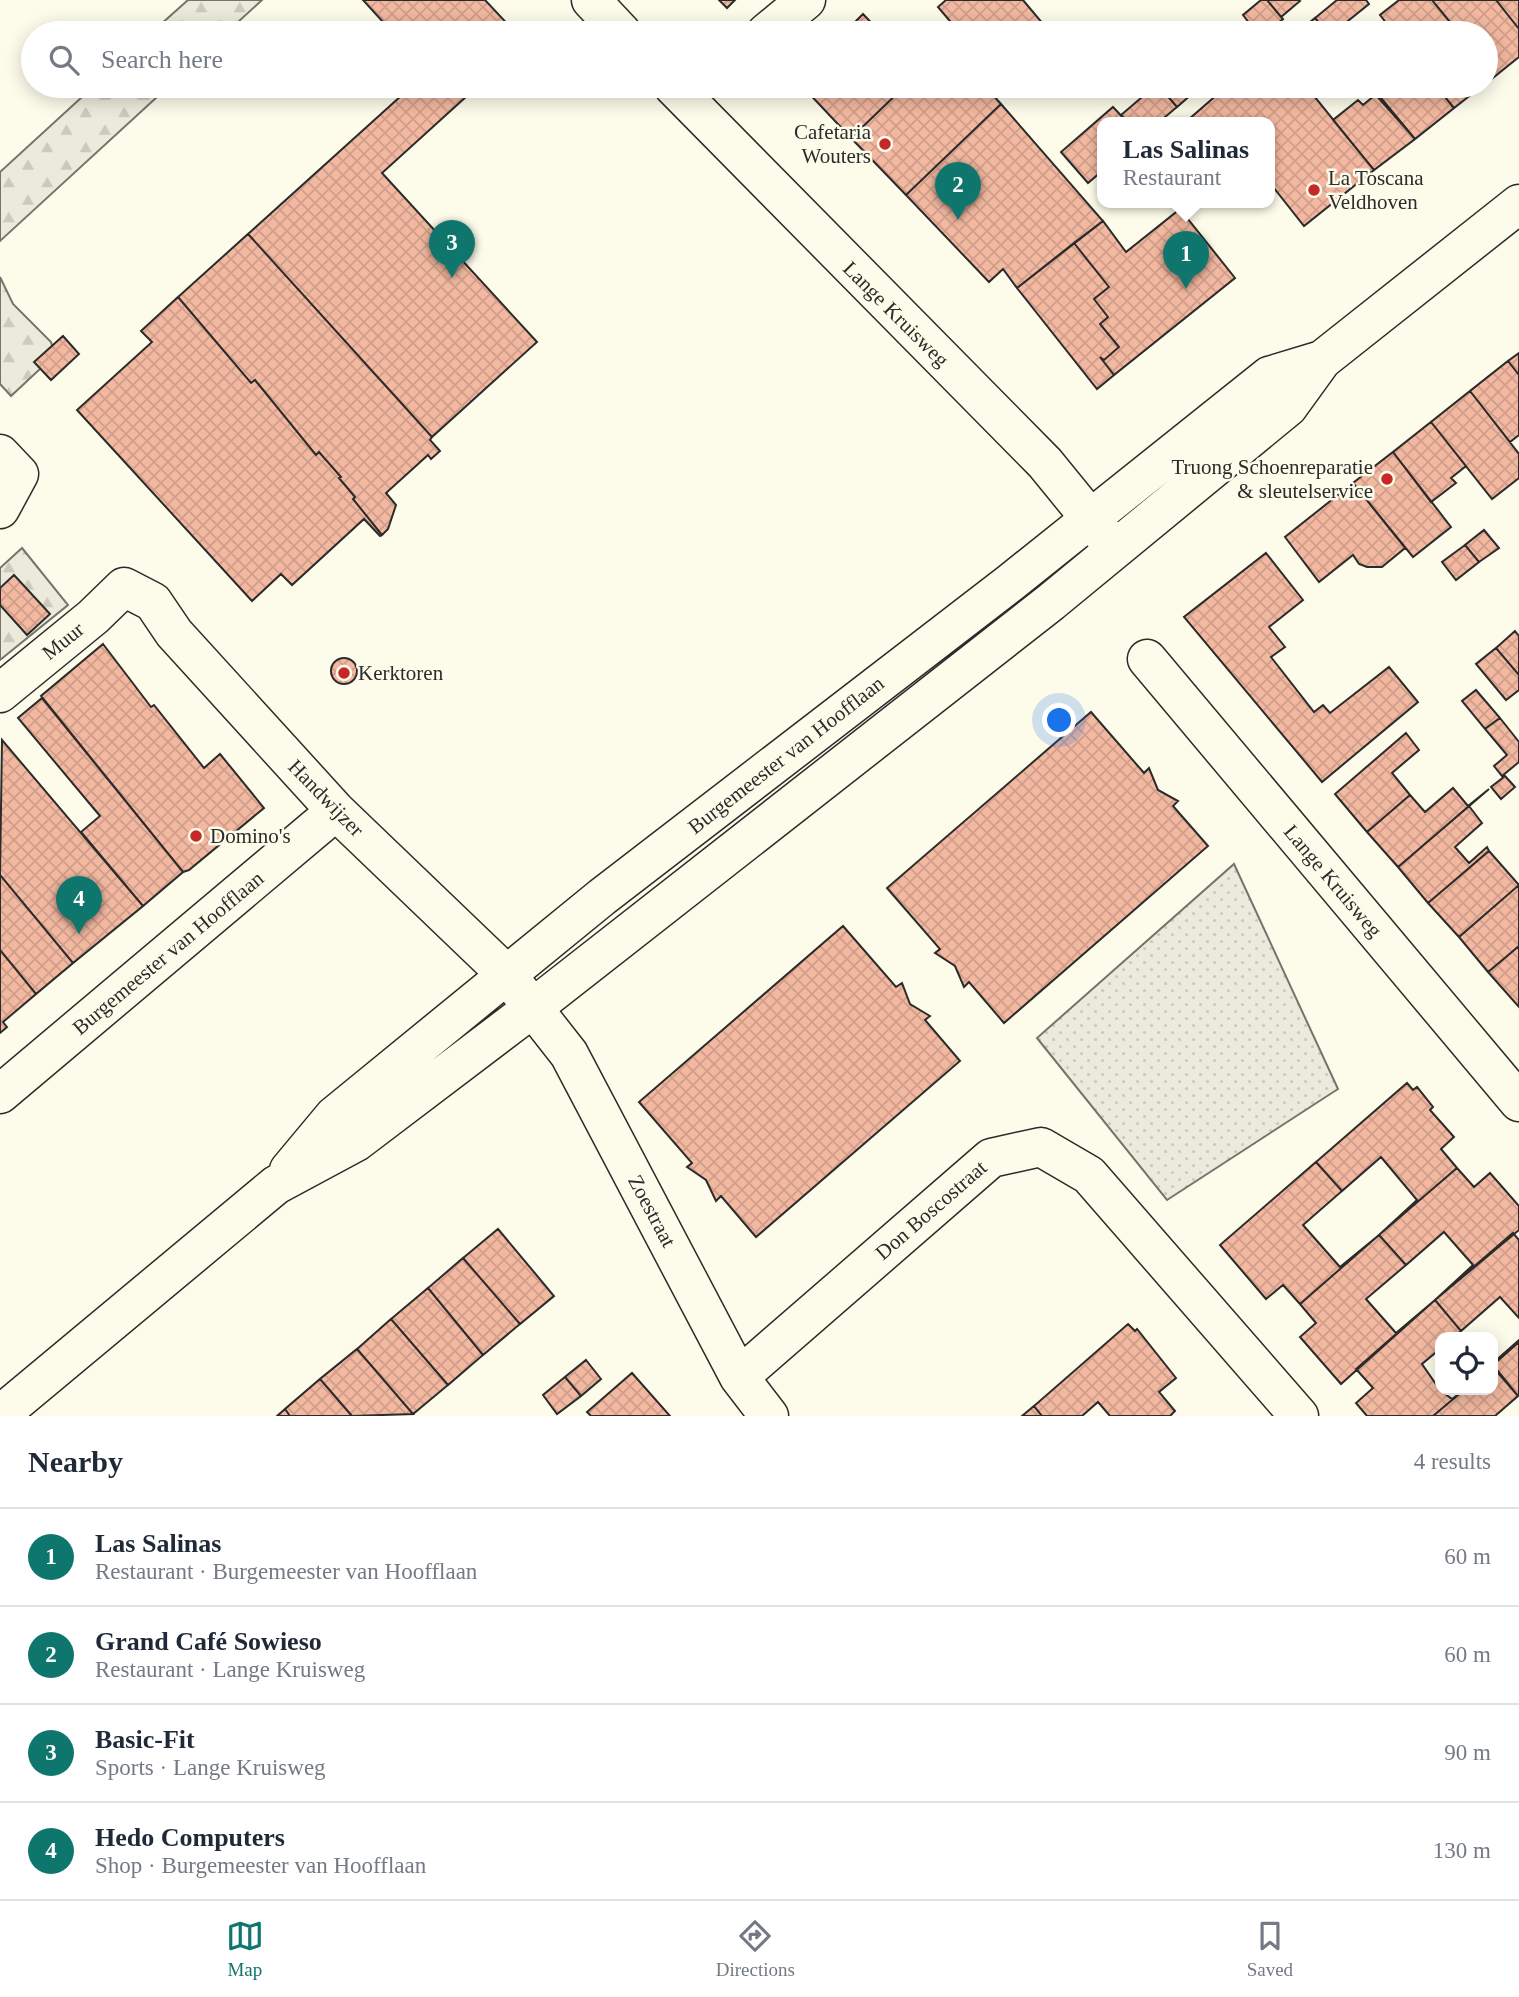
<!DOCTYPE html>
<meta charset="utf-8">
<style>
body{margin:0;font-family:"Times New Roman",serif;background:#f2f2f3;color:#1f2937}
.controls{position:absolute;right:21px;bottom:21px;display:grid;overflow:hidden;border-radius:14px;box-shadow:0 4px 18px #0003}
.controls button{width:63px;height:63px;display:grid;place-items:center;padding:0;border:0;border-bottom:2px solid #e0e1e3;background:#fff;color:#1f2937;font:35px sans-serif}
.you{position:absolute;left:1060px;top:721px;width:24px;height:24px;margin:-18px;border:5px solid #fff;border-radius:50%;background:#1a73e8;box-shadow:0 0 0 10px #1a73e833}
.badge{display:grid;place-items:center;width:46px;height:46px;border-radius:50%;background:#0f766e;color:#fff;font-size:23px;font-weight:700}
.pin{position:absolute;translate:-50% -58px;filter:drop-shadow(0 2px 4px #0008)}
.pin::after{content:'';position:absolute;top:37px;width:24px;height:21px;background:inherit;clip-path:polygon(0 0,100% 0,50% 100%)}
.popup{position:absolute;left:1097px;top:117px;width:178px;height:91px;box-sizing:border-box;display:grid;place-content:center;border-radius:14px;background:#fff;filter:drop-shadow(0 2px 5px #0005);font-size:23px;white-space:nowrap;color:#747a83}
.popup b{font-size:26px;color:#1f2937}
.popup::after{content:'';position:absolute;left:50%;top:100%;margin-left:-14px;border:14px solid transparent;border-top-color:#fff}
.list{margin:0;padding:0;list-style:none}
h2{display:flex;justify-content:space-between;align-items:center;height:91px;margin:0;padding:0 28px;font-size:30px}
h2 small{font-size:23px;font-weight:400;color:#747a83}
.list li{display:grid;grid-template-columns:46px 1fr auto;gap:21px;align-items:center;box-sizing:border-box;height:98px;padding:0 28px;border-top:2px solid #e0e1e3}
.list b{display:block;font-size:26px;white-space:nowrap}
.list p{margin:0;font-size:23px;white-space:nowrap;color:#747a83}
.list em{font-size:23px;font-style:normal;color:#747a83}
.icon{flex:none;width:38px;height:38px;fill:none;stroke:currentColor;stroke-width:2;stroke-linecap:round;stroke-linejoin:round}
.map{position:relative;flex:none;width:1519px;height:1416px;overflow:hidden}
.search{position:absolute;background:#fff;box-shadow:0 4px 18px #0003;left:21px;right:21px;top:21px;height:77px;display:flex;align-items:center;gap:18px;box-sizing:border-box;padding:0 24px;border-radius:38px;color:#747a83;font-size:26px}
.sheet{height:483px;background:#fff}
nav{display:flex;justify-content:space-around;align-items:center;box-sizing:border-box;height:98px;border-top:2px solid #e0e1e3;background:#fff;font-size:19px;color:#747a83}
nav a{display:grid;justify-items:center;gap:4px}
nav .on{color:#0f766e}
.map>svg:first-child{display:block}
</style>
<div class="map">
<svg width="1519" height="1416" viewBox="0 0 1519 1416">
<defs>
<pattern id="forest-firs" width="22" height="20" patternUnits="userSpaceOnUse" patternTransform="scale(1.75)"><rect width="22" height="20" fill="#ecebdb"/><path d="M5 1l3.5 6h-7zM16 11l3.5 6h-7z" fill="#cbcabc"/></pattern>
<pattern id="park-dots" width="8" height="8" patternUnits="userSpaceOnUse" patternTransform="scale(1.75)"><rect width="8" height="8" fill="#ecebdb"/><path d="M2 2h.1M6 6h.1" fill="none" stroke="#cbcabc" stroke-width="1.8" stroke-linecap="round"/></pattern>
<pattern id="building-cross-hatch" width="8" height="8" patternUnits="userSpaceOnUse" patternTransform="scale(1.75)"><rect width="8" height="8" fill="#f2b8a0"/><path d="M0 0l8 8M0 8l8-8" fill="none" stroke="#d09e8a"/></pattern>
</defs>
<rect width="100%" height="100%" fill="#fdfbea"/>
<path fill="url(#forest-firs)" stroke="#74746e" stroke-width="2" d="M 188,0 L 262,0 L 226,33 L 151,33 Z
M 94,86 L 169,86 L 0,241 L 0,172 Z
M 0,277 L 13,304 L 51,342 L 55,355 L 11,396 L 0,384 Z
M 22,548 L 68,605 L 0,660 L 0,568 Z"/>
<path fill="url(#park-dots)" stroke="#74746e" stroke-width="2" d="M 1234,864 L 1338,1089 L 1167,1200 L 1037,1038 Z"/>
<path fill="url(#building-cross-hatch)" stroke="#2b2b2b" stroke-width="2" d="M 363,0 L 485,0 L 516,33 L 393,33 Z
M 719,0 L 735,0 L 727,8 Z
M 946,0 L 1023,0 L 1049,31 L 1046,33 L 960,33 L 938,7 Z
M 1261,0 L 1267,0 L 1283,19 L 1266,33 L 1257,33 L 1243,15 Z
M 1267,0 L 1299,0 L 1300,1 L 1281,17 Z
M 1337,0 L 1366,0 L 1369,4 L 1333,33 L 1328,33 L 1315,18 Z
M 1399,0 L 1432,0 L 1459,33 L 1394,33 L 1380,15 Z
M 1432,0 L 1496,0 L 1519,29 L 1519,57 L 1494,77 L 1486,67 L 1486,33 L 1459,33 Z
M 1496,0 L 1519,0 L 1519,29 Z
M 863,14 L 881,33 L 843,33 L 856,21 Z
M 1315,18 L 1328,33 L 1297,33 Z
M 1486,67 L 1494,77 L 1486,83 Z
M 412,86 L 478,86 L 382,173 L 537,342 L 432,437 L 248,234 Z
M 802,86 L 905,86 L 851,138 Z
M 905,86 L 985,86 L 1001,104 L 906,195 L 851,138 Z
M 1155,86 L 1159,86 L 1177,107 L 1158,123 L 1128,123 L 1121,115 Z
M 1159,86 L 1201,86 L 1177,107 Z
M 1227,86 L 1306,86 L 1374,170 L 1304,226 L 1270,183 L 1270,123 L 1190,123 L 1188,120 Z
M 1368,86 L 1415,139 L 1374,170 L 1333,120 L 1358,100 L 1363,105 L 1375,95 Z
M 1371,86 L 1436,86 L 1454,108 L 1415,139 Z
M 1436,86 L 1482,86 L 1454,108 Z
M 1001,104 L 1103,221 L 1017,288 L 1003,269 L 989,282 L 906,195 Z
M 1113,107 L 1128,123 L 1102,123 L 1102,171 L 1088,183 L 1061,152 Z
M 1180,209 L 1235,278 L 1114,375 L 1100,357 L 1104,360 L 1119,347 L 1100,324 L 1108,317 L 1094,299 L 1109,287 L 1074,243 L 1103,221 L 1126,252 Z
M 248,234 L 432,437 L 430,440 L 440,451 L 431,459 L 428,455 L 386,493 L 396,505 L 388,529 L 382,535 L 353,499 L 355,497 L 339,478 L 341,477 L 319,452 L 316,455 L 255,380 L 251,383 L 178,297 Z
M 1074,243 L 1109,287 L 1094,299 L 1108,317 L 1100,324 L 1119,347 L 1104,360 L 1100,357 L 1114,375 L 1097,389 L 1017,288 Z
M 178,297 L 251,383 L 255,380 L 316,455 L 319,452 L 341,477 L 339,478 L 355,497 L 353,499 L 382,535 L 380,536 L 364,519 L 292,585 L 281,574 L 252,601 L 77,410 L 152,342 L 141,331 Z
M 63,336 L 79,354 L 51,380 L 34,362 Z
M 1519,353 L 1519,375 L 1508,361 Z
M 1508,361 L 1519,375 L 1519,435 L 1510,442 L 1470,391 Z
M 1470,391 L 1519,454 L 1519,478 L 1492,499 L 1431,422 Z
M 1431,422 L 1466,466 L 1451,478 L 1456,483 L 1431,502 L 1393,452 Z
M 1393,452 L 1451,527 L 1413,557 L 1353,483 Z
M 1353,483 L 1405,548 L 1382,567 L 1367,567 L 1359,564 L 1353,555 L 1319,582 L 1285,537 Z
M 1484,530 L 1499,548 L 1479,562 L 1465,545 Z
M 1465,545 L 1479,562 L 1456,580 L 1442,562 Z
M 1266,553 L 1303,600 L 1269,627 L 1285,647 L 1271,657 L 1314,712 L 1323,705 L 1330,713 L 1389,667 L 1418,702 L 1322,782 L 1184,617 Z
M 14,575 L 50,614 L 27,635 L 0,605 L 0,588 Z
M 1515,631 L 1519,636 L 1519,675 L 1496,648 Z
M 103,644 L 151,707 L 154,705 L 204,768 L 220,754 L 264,808 L 189,870 L 183,872 L 41,696 Z
M 1496,648 L 1519,675 L 1519,690 L 1506,700 L 1476,664 Z
M331 671a13 13 0 1 1 26 0a13 13 0 1 1-26 0Z
M 1476,690 L 1500,718 L 1485,729 L 1462,701 Z
M 42,698 L 183,872 L 143,906 L 81,832 L 100,816 L 18,718 Z
M 1091,712 L 1144,773 L 1149,768 L 1158,790 L 1178,801 L 1173,806 L 1208,846 L 1004,1023 L 969,982 L 964,987 L 955,966 L 935,953 L 940,949 L 887,888 Z
M 1500,718 L 1519,742 L 1519,762 L 1502,776 L 1494,766 L 1507,755 L 1485,729 Z
M 1406,733 L 1419,750 L 1392,773 L 1410,795 L 1367,832 L 1335,794 Z
M 2,740 L 143,906 L 73,963 L 0,875 Z
M 1505,776 L 1515,787 L 1501,799 L 1491,787 Z
M 1453,788 L 1468,806 L 1489,789 L 1398,867 L 1367,832 L 1410,795 L 1425,812 Z
M 1469,806 L 1482,823 L 1455,847 L 1469,863 L 1487,847 L 1489,851 L 1428,903 L 1398,867 Z
M 1489,851 L 1519,885 L 1459,937 L 1428,903 Z
M 0,875 L 73,963 L 36,994 L 0,950 Z
M 1519,885 L 1519,946 L 1488,972 L 1459,937 Z
M 843,926 L 896,987 L 902,983 L 910,1004 L 930,1016 L 925,1020 L 960,1061 L 756,1237 L 721,1196 L 716,1201 L 706,1180 L 687,1167 L 692,1163 L 639,1102 Z
M 1519,946 L 1519,1007 L 1488,972 Z
M 0,950 L 36,994 L 3,1022 L 7,1027 L 0,1033 Z
M 1407,1083 L 1413,1090 L 1417,1087 L 1433,1107 L 1430,1110 L 1454,1137 L 1441,1149 L 1457,1168 L 1379,1235 L 1417,1200 L 1381,1157 L 1342,1191 L 1316,1162 Z
M 1316,1162 L 1342,1191 L 1303,1225 L 1340,1267 L 1379,1235 L 1300,1304 L 1283,1285 L 1266,1299 L 1220,1245 Z
M 1457,1168 L 1474,1187 L 1490,1173 L 1519,1206 L 1519,1230 L 1435,1300 L 1473,1265 L 1444,1232 L 1406,1265 L 1379,1235 Z
M 498,1229 L 554,1296 L 520,1324 L 463,1258 Z
M 1513,1233 L 1519,1240 L 1519,1318 L 1500,1297 L 1461,1331 L 1435,1300 Z
M 1379,1235 L 1406,1265 L 1366,1299 L 1396,1333 L 1435,1300 L 1341,1384 L 1300,1337 L 1316,1323 L 1300,1304 Z
M 463,1258 L 520,1324 L 483,1355 L 428,1288 Z
M 428,1288 L 483,1355 L 448,1385 L 391,1319 Z
M 1435,1300 L 1461,1331 L 1454,1337 L 1440,1337 L 1440,1349 L 1422,1364 L 1440,1390 L 1452,1399 L 1464,1390 L 1433,1416 L 1367,1416 L 1356,1403 L 1373,1388 L 1356,1369 Z
M 391,1319 L 448,1385 L 413,1414 L 357,1349 Z
M 1128,1324 L 1135,1331 L 1137,1329 L 1176,1378 L 1159,1392 L 1175,1411 L 1170,1416 L 1110,1416 L 1098,1402 L 1082,1416 L 1042,1416 L 1034,1406 Z
M 1519,1340 L 1519,1342 L 1493,1365 L 1493,1363 Z
M 1519,1342 L 1519,1395 L 1518,1396 L 1493,1365 Z
M 357,1349 L 413,1414 L 352,1416 L 320,1379 Z
M 586,1360 L 601,1379 L 581,1396 L 565,1377 Z
M 1493,1367 L 1518,1396 L 1495,1416 L 1433,1416 L 1464,1390 L 1493,1390 Z
M 632,1373 L 670,1416 L 591,1416 L 587,1412 Z
M 565,1377 L 581,1396 L 557,1414 L 543,1395 Z
M 320,1379 L 352,1416 L 290,1416 L 285,1409 Z
M 1034,1406 L 1042,1416 L 1022,1416 Z
M 285,1409 L 290,1416 L 277,1416 Z"/>
<g fill="none" stroke-linecap="round" stroke-linejoin="round">
<g stroke="#2b2b2b" stroke-width="41">
<path id="minor" d="M 591,0 L 622,33
M 766,33 L 806,0
M 673,86 L 1045,463 L 1111,544
M 0,454 L 19,474 L 0,509
M 1147,659 L 1519,1102
M 0,693 L 93,617 L 124,587 L 153,602 L 174,633 L 336,811 L 507,975 L 569,1054 L 739,1377 L 769,1416
M 0,1094 L 336,811
M 739,1377 L 991,1158 L 1041,1147 L 1089,1175 L 1299,1416"/>
</g>
<g stroke="#2b2b2b" stroke-width="41">
<path id="major" d="M 289,1170 L 334,1116 L 602,897 L 1010,583 L 1269,376 L 1322,360
M 0,1415 L 276,1185 L 356,1142 L 534,1007 L 1051,602 L 1288,407 L 1322,360 L 1519,204"/>
</g>
<use href="#minor" stroke="#fdfbea" stroke-width="38"/>
<use href="#major" stroke="#fdfbea" stroke-width="38"/>
</g>
<g fill="#c62828" stroke="#fdfbea" stroke-width="2.5">
<circle cx="885" cy="144" r="7"/>
<circle cx="1314" cy="190" r="7"/>
<circle cx="1387" cy="479" r="7"/>
<circle cx="344" cy="673" r="7"/>
<circle cx="196" cy="836" r="7"/>
</g>
<g text-anchor="middle" dominant-baseline="central" stroke-width="5" stroke-linejoin="round" paint-order="stroke">
<g font-size="21" fill="#2b2b2b" stroke="#fdfbea" text-anchor="start">
<text x="871" y="132" text-anchor="end">Cafetaria<tspan x="871" dy="24">Wouters</tspan></text>
<text x="1328" y="178">La Toscana<tspan x="1328" dy="24">Veldhoven</tspan></text>
<text x="1373" y="467" text-anchor="end">Truong Schoenreparatie<tspan x="1373" dy="24">&amp; sleutelservice</tspan></text>
<text x="358" y="673">Kerktoren</text>
<text x="210" y="836">Domino's</text>
</g>
<g font-size="21" fill="#2b2b2b" stroke="#fdfbea">
<text transform="translate(896 314) rotate(45)">Lange Kruisweg</text>
<text transform="translate(63 641) rotate(-39)">Muur</text>
<text transform="translate(786 755) rotate(-38)">Burgemeester van Hoofflaan</text>
<text transform="translate(326 798) rotate(46)">Handwijzer</text>
<text transform="translate(1333 881) rotate(50)">Lange Kruisweg</text>
<text transform="translate(168 953) rotate(-40)">Burgemeester van Hoofflaan</text>
<text transform="translate(931 1210) rotate(-41)">Don Boscostraat</text>
<text transform="translate(652 1211) rotate(62)">Zoestraat</text>
</g>
</g>
</svg>
<div class="controls">
<button><svg class="icon" aria-label="locate" viewBox="0 0 24 24"><circle cx="12" cy="12" r="6"/><path d="M12 2v4M12 18v4M2 12h4M18 12h4"/></svg></button>
</div>
<div class="you"></div>
<div class="pin badge" style="left:1186px;top:289px">1</div>
<div class="popup"><b>Las Salinas</b>Restaurant</div>
<div class="pin badge" style="left:958px;top:220px">2</div>
<div class="pin badge" style="left:452px;top:278px">3</div>
<div class="pin badge" style="left:79px;top:934px">4</div>
<div class="search"><svg class="icon" aria-label="search" viewBox="0 0 24 24"><circle cx="10" cy="10" r="6"/><path d="M15 15l6 6"/></svg>Search here</div>
</div>
<section class="sheet">
<h2>Nearby<small>4 results</small></h2>
<ul class="list">
<li><span class="badge">1</span><div><b>Las Salinas</b><p>Restaurant · Burgemeester van Hoofflaan</p></div><em>60 m</em></li>
<li><span class="badge">2</span><div><b>Grand Café Sowieso</b><p>Restaurant · Lange Kruisweg</p></div><em>60 m</em></li>
<li><span class="badge">3</span><div><b>Basic-Fit</b><p>Sports · Lange Kruisweg</p></div><em>90 m</em></li>
<li><span class="badge">4</span><div><b>Hedo Computers</b><p>Shop · Burgemeester van Hoofflaan</p></div><em>130 m</em></li>
</ul>
</section>
<nav>
<a class="on"><svg class="icon" aria-label="map" viewBox="0 0 24 24"><path d="M3 6l6-2 6 2 6-2v14l-6 2-6-2-6 2zM9 4v14M15 6v14"/></svg>Map</a>
<a><svg class="icon" aria-label="directions" viewBox="0 0 24 24"><path d="M12 3l9 9-9 9-9-9zM9 14v-3h6M13 9l2 2-2 2"/></svg>Directions</a>
<a><svg class="icon" aria-label="saved" viewBox="0 0 24 24"><path d="M7 4h10v16l-5-4-5 4z"/></svg>Saved</a>
</nav>
